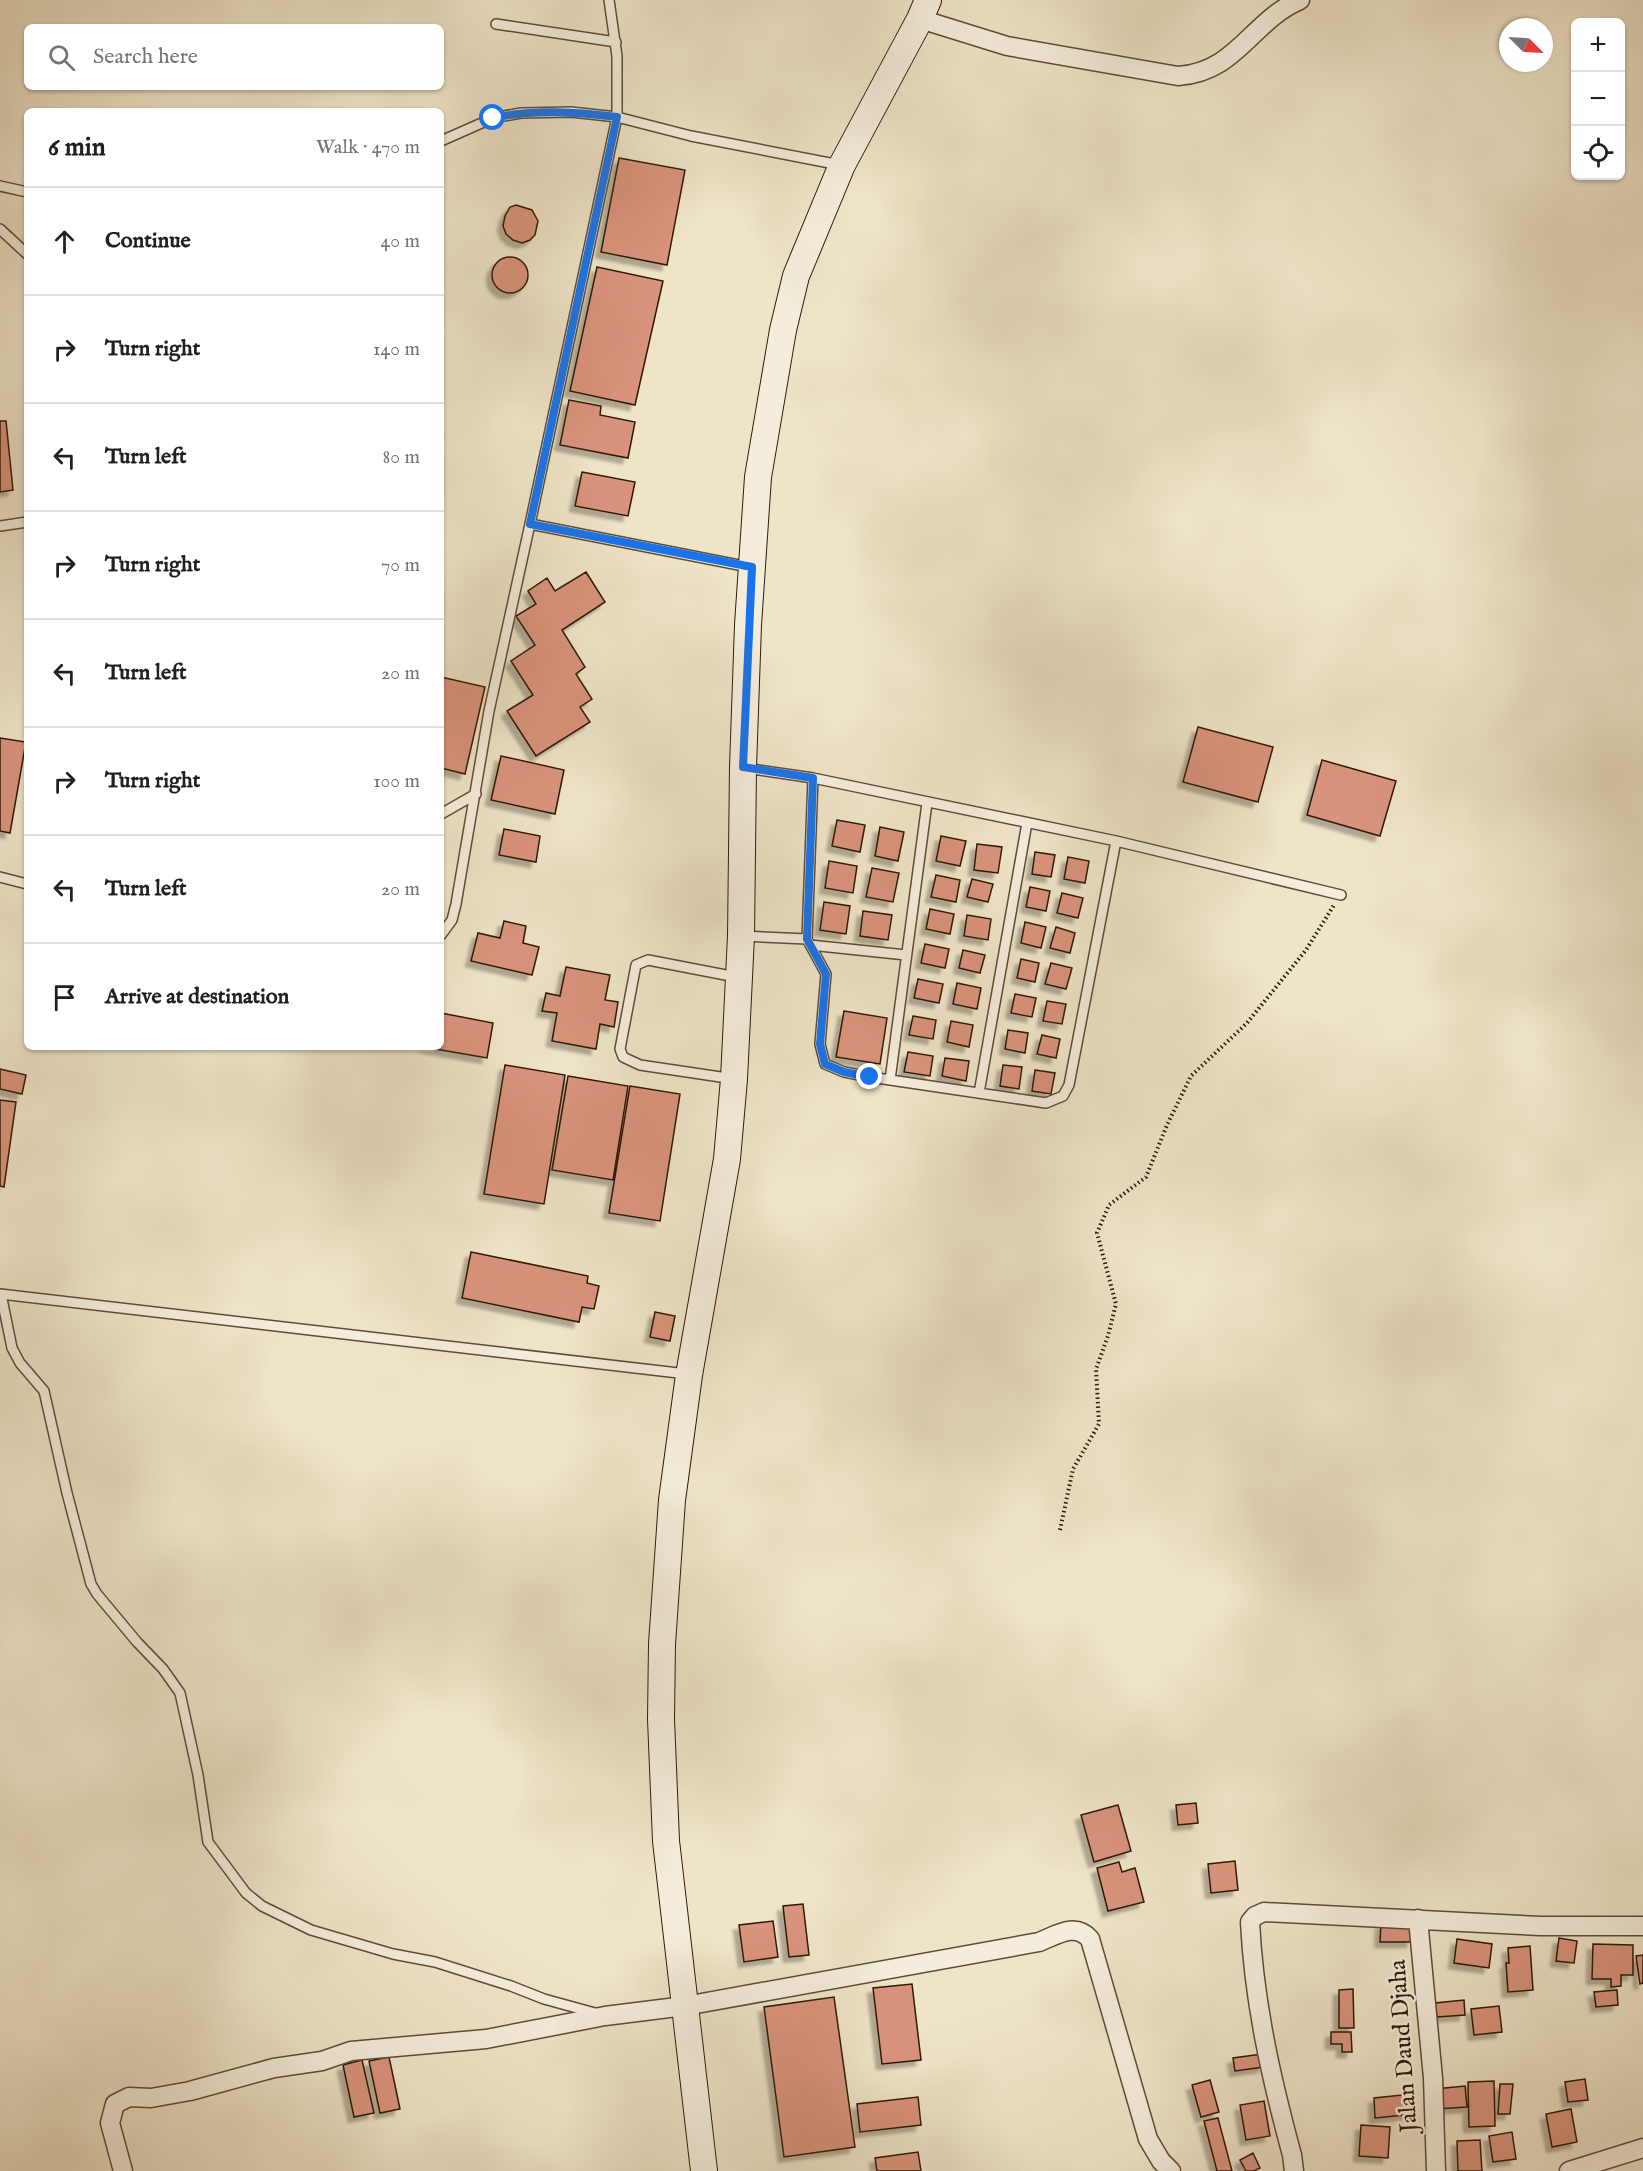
<!DOCTYPE html>
<meta charset="utf-8">
<style>
body{margin:0;font-family:"IM FELL English",serif;background:#f2f2f2;color:#202124}
.controls{position:absolute;right:18px;top:18px;display:grid;overflow:hidden;border-radius:9px;box-shadow:0 2px 4px #0004}
.controls button{width:54px;height:54px;display:grid;place-items:center;padding:0;border:0;border-bottom:2px solid #e0e0e0;background:#fff;color:#202124;font:30px sans-serif}
.compass{position:absolute;left:1499px;top:18px;width:54px;height:54px;border-radius:50%;background:#fff;box-shadow:0 2px 4px #0004;rotate:114deg}
.stop{position:absolute;width:18px;height:18px;margin:-14px;border:4px solid #1a73e8;border-radius:50%;background:#fff}
.stop.end{background:#1a73e8;border-color:#fff;box-shadow:0 2px 6px #0008}
.list{margin:0;padding:0;list-style:none}
h2{display:flex;justify-content:space-between;align-items:center;height:78px;margin:0;padding:0 24px;font-size:26px}
h2 small{font-size:20px;font-weight:400;color:#757577}
.list li{display:grid;grid-template-columns:39px 1fr auto;gap:18px;align-items:center;box-sizing:border-box;height:108px;padding:0 24px;border-top:2px solid #e0e0e0}
.list b{display:block;font-size:22px;white-space:nowrap}
.list em{font-size:20px;font-style:normal;color:#757577}
.icon{flex:none;width:33px;height:33px;fill:none;stroke:currentColor;stroke-width:2;stroke-linecap:round;stroke-linejoin:round}
.map{position:relative;flex:none;width:1643px;height:2171px;overflow:hidden}
.search{position:absolute;background:#fff;box-shadow:0 2px 4px #0004;left:24px;top:24px;width:420px;height:66px;display:flex;align-items:center;gap:15px;box-sizing:border-box;padding:0 21px;border-radius:9px;color:#757577;font-size:22px}
.panel{position:absolute;background:#fff;box-shadow:0 2px 4px #0004;left:24px;top:108px;width:420px;height:942px;border-radius:9px}
.map>svg:first-child{display:block}
</style>
<div class="map">
<svg width="1643" height="2171" viewBox="0 0 1643 2171">
<defs>
<filter id="shadow"><feDropShadow dx="-5.5" dy="5.5" stdDeviation="1.5" flood-color="#0004"/></filter>
</defs>
<rect width="100%" height="100%" fill="#eee4c8"/>
<filter id="stains"><feTurbulence type="fractalNoise" baseFrequency=".00333" numOctaves="4"/><feColorMatrix values="0 0 0 0 .2 0 0 0 0 .09 0 0 0 0 .02 0 0 0 .5 -.17"/></filter>
<radialGradient id="worn" r=".72"><stop offset=".6" stop-color="#630" stop-opacity="0"/><stop offset="1" stop-color="#630" stop-opacity=".3"/></radialGradient>
<path fill="#d9937c" stroke="#2f1a06" stroke-width="1.5" filter="url(#shadow)" d="M 619,158 L 685,170 L 667,265 L 601,252 Z
M 516,205 L 532,210 L 538,221 L 535,235 L 530,240 L 522,243 L 513,240 L 506,234 L 503,226 L 505,216 L 510,207 Z
M492 275a18 18 0 1 1 36 0a18 18 0 1 1-36 0Z
M 597,267 L 663,281 L 635,405 L 570,391 Z
M 569,400 L 601,406 L 600,415 L 635,422 L 628,458 L 560,445 Z
M 0,421 L 6,421 L 13,490 L 0,492 Z
M 582,472 L 635,482 L 628,516 L 575,506 Z
M 586,572 L 605,602 L 562,630 L 585,667 L 576,674 L 592,699 L 580,707 L 590,722 L 536,756 L 507,711 L 533,695 L 511,661 L 535,645 L 516,616 L 536,604 L 528,591 L 547,578 L 555,591 Z
M 441,677 L 485,687 L 465,774 L 441,768 Z
M 1198,727 L 1273,747 L 1258,802 L 1183,782 Z
M 0,738 L 26,742 L 10,833 L 0,831 Z
M 501,756 L 564,770 L 555,814 L 491,800 Z
M 1322,760 L 1396,781 L 1380,836 L 1307,815 Z
M 837,820 L 865,825 L 860,852 L 832,846 Z
M 880,827 L 904,832 L 898,861 L 875,856 Z
M 504,829 L 540,836 L 536,862 L 499,855 Z
M 941,836 L 966,841 L 960,866 L 936,861 Z
M 977,844 L 1002,847 L 998,873 L 974,870 Z
M 1035,852 L 1055,855 L 1051,877 L 1032,874 Z
M 1068,857 L 1089,861 L 1085,883 L 1064,879 Z
M 829,861 L 857,866 L 853,893 L 825,888 Z
M 872,868 L 899,873 L 893,902 L 866,897 Z
M 936,875 L 960,880 L 956,902 L 931,897 Z
M 972,879 L 993,884 L 988,902 L 967,897 Z
M 1030,887 L 1050,891 L 1046,911 L 1026,907 Z
M 1062,893 L 1083,898 L 1078,918 L 1057,913 Z
M 824,902 L 850,906 L 846,934 L 820,930 Z
M 930,909 L 954,914 L 950,934 L 926,929 Z
M 863,911 L 892,915 L 888,940 L 860,936 Z
M 967,915 L 991,919 L 988,940 L 964,936 Z
M 504,921 L 526,926 L 523,943 L 539,947 L 532,975 L 471,961 L 478,933 L 500,938 Z
M 1025,922 L 1046,927 L 1041,948 L 1021,943 Z
M 1056,927 L 1075,933 L 1070,953 L 1050,948 Z
M 925,944 L 949,949 L 945,968 L 921,963 Z
M 963,950 L 985,955 L 980,973 L 959,968 Z
M 1021,959 L 1039,963 L 1035,982 L 1017,978 Z
M 1051,963 L 1072,968 L 1066,989 L 1045,984 Z
M 566,967 L 610,975 L 605,1000 L 618,1002 L 614,1027 L 600,1024 L 596,1049 L 552,1041 L 557,1013 L 542,1011 L 546,993 L 560,996 Z
M 918,979 L 943,984 L 939,1003 L 914,998 Z
M 957,983 L 981,988 L 977,1009 L 953,1004 Z
M 1015,994 L 1036,998 L 1032,1017 L 1011,1013 Z
M 1047,1001 L 1066,1004 L 1062,1024 L 1043,1021 Z
M 844,1011 L 887,1018 L 880,1064 L 836,1057 Z
M 441,1013 L 493,1023 L 487,1058 L 424,1047 L 441,1047 Z
M 913,1016 L 936,1020 L 933,1039 L 909,1035 Z
M 951,1021 L 973,1025 L 969,1047 L 947,1042 Z
M 1008,1030 L 1028,1033 L 1025,1053 L 1005,1049 Z
M 1042,1035 L 1060,1039 L 1056,1058 L 1037,1054 Z
M 908,1052 L 933,1056 L 930,1076 L 904,1072 Z
M 945,1058 L 969,1061 L 966,1081 L 942,1076 Z
M 505,1065 L 565,1075 L 544,1204 L 484,1194 Z
M 1003,1065 L 1022,1067 L 1019,1089 L 1000,1086 Z
M 0,1069 L 26,1075 L 22,1094 L 0,1089 Z
M 1035,1070 L 1055,1073 L 1051,1094 L 1032,1091 Z
M 568,1076 L 628,1086 L 613,1180 L 552,1170 Z
M 630,1086 L 680,1094 L 660,1221 L 609,1213 Z
M 0,1100 L 16,1102 L 4,1187 L 0,1186 Z
M 471,1252 L 588,1276 L 587,1283 L 599,1286 L 594,1309 L 582,1307 L 579,1322 L 462,1298 Z
M 655,1312 L 675,1316 L 670,1341 L 650,1337 Z
M 1196,1803 L 1198,1823 L 1178,1825 L 1176,1805 Z
M 1118,1805 L 1131,1851 L 1094,1862 L 1081,1815 Z
M 1235,1861 L 1238,1890 L 1211,1893 L 1208,1864 Z
M 1119,1862 L 1122,1872 L 1135,1868 L 1144,1902 L 1108,1911 L 1097,1868 Z
M 803,1904 L 809,1955 L 789,1957 L 783,1906 Z
M 773,1921 L 778,1957 L 744,1962 L 739,1925 Z
M 1381,1923 L 1413,1924 L 1412,1942 L 1380,1942 Z
M 1559,1938 L 1577,1941 L 1574,1963 L 1556,1961 Z
M 1457,1939 L 1492,1944 L 1489,1968 L 1454,1963 Z
M 1593,1944 L 1633,1945 L 1633,1975 L 1621,1975 L 1621,1986 L 1611,1987 L 1611,1979 L 1592,1979 Z
M 1530,1946 L 1533,1990 L 1508,1992 L 1506,1963 L 1509,1963 L 1508,1948 Z
M 1643,1955 L 1643,1983 L 1640,1984 L 1636,1956 Z
M 912,1984 L 921,2060 L 882,2064 L 873,1988 Z
M 1353,1989 L 1354,2028 L 1339,2028 L 1339,1990 Z
M 1617,1990 L 1618,2005 L 1596,2007 L 1594,1992 Z
M 834,1997 L 855,2147 L 784,2157 L 764,2007 Z
M 1464,2000 L 1465,2015 L 1437,2017 L 1435,2003 Z
M 1499,2006 L 1502,2032 L 1474,2035 L 1471,2009 Z
M 1331,2032 L 1351,2032 L 1352,2052 L 1342,2052 L 1342,2044 L 1331,2044 Z
M 1262,2054 L 1264,2067 L 1235,2071 L 1233,2058 Z
M 389,2057 L 400,2109 L 380,2113 L 369,2061 Z
M 362,2060 L 374,2113 L 354,2117 L 343,2065 Z
M 1585,2079 L 1588,2100 L 1568,2102 L 1565,2082 Z
M 1210,2080 L 1219,2112 L 1201,2117 L 1192,2085 Z
M 1494,2081 L 1495,2126 L 1469,2127 L 1468,2082 Z
M 1500,2084 L 1513,2084 L 1510,2114 L 1498,2114 Z
M 1465,2086 L 1467,2107 L 1436,2109 L 1435,2089 Z
M 1412,2094 L 1414,2114 L 1375,2118 L 1374,2098 Z
M 918,2097 L 921,2125 L 860,2132 L 857,2104 Z
M 1264,2101 L 1270,2136 L 1246,2140 L 1240,2105 Z
M 1571,2109 L 1577,2142 L 1552,2147 L 1546,2114 Z
M 1218,2118 L 1232,2171 L 1217,2171 L 1204,2121 Z
M 1361,2125 L 1390,2127 L 1388,2158 L 1359,2156 Z
M 1512,2132 L 1516,2159 L 1493,2162 L 1489,2136 Z
M 1480,2140 L 1482,2171 L 1458,2171 L 1457,2141 Z
M 918,2152 L 921,2171 L 877,2171 L 875,2158 Z
M 1253,2153 L 1260,2168 L 1254,2171 L 1246,2171 L 1240,2160 Z"/>
<g fill="none" stroke-linecap="round" stroke-linejoin="round">
<g stroke="#5f4c36" stroke-width="12">
<path id="lane" d="M 496,24 L 616,42
M 441,141 L 493,118 L 521,113 L 571,112 L 617,117 L 691,136 L 840,165
M 0,186 L 27,192
M 0,229 L 27,254
M 530,524 L 617,117 L 617,56 L 609,0
M 0,526 L 27,522
M 745,768 L 813,778 L 1116,841 L 1341,895
M 441,814 L 476,794
M 0,877 L 27,884
M 441,935 L 452,920 L 456,904 L 489,711 L 530,524 L 749,567
M 742,936 L 807,939 L 826,974 L 820,1044 L 825,1064 L 844,1072 L 870,1077 L 1046,1103 L 1063,1096 L 1069,1085 L 1116,841
M 807,939 L 813,778
M 810,945 L 906,955
M 734,1079 L 640,1065 L 623,1057 L 620,1049 L 636,965 L 648,960 L 736,977
M 890,1080 L 927,803
M 979,1093 L 1027,823
M 0,1294 L 687,1374
M 1,1294 L 12,1348 L 20,1363 L 44,1391 L 67,1493 L 91,1584 L 97,1594 L 137,1642 L 163,1669 L 180,1693 L 198,1775 L 208,1842 L 246,1893 L 262,1906 L 311,1930 L 393,1954 L 435,1962 L 511,1986 L 544,1999 L 595,2013"/>
</g>
<g stroke="#5f4c36" stroke-width="21">
<path id="street" d="M 920,19 L 1007,46 L 1178,76 C 1237,72 1251,21 1300,0
M 1418,1919 L 1433,2078 L 1436,2171
M 123,2171 L 110,2123 L 115,2104 L 129,2097 L 151,2098 L 190,2091 L 274,2068 L 322,2061 L 351,2051 L 486,2039 L 605,2016 L 685,2006 L 1039,1942 C 1057,1935 1075,1922 1090,1939 L 1148,2139 L 1161,2161 L 1171,2171
M 1294,2171 L 1292,2155 C 1271,2078 1254,2002 1250,1922 L 1255,1916 L 1264,1912 L 1540,1926 L 1643,1926
M 1569,2171 L 1643,2148"/>
</g>
<g stroke="#2f1a06" stroke-width="28">
<path id="secondary" d="M 704,2171 L 666,1841 L 661,1719 L 662,1644 L 672,1500 L 689,1375 L 727,1159 L 734,1079 L 741,936 L 743,767 L 748,625 L 758,477 L 783,330 L 796,276 L 842,165 L 920,19 L 928,0"/>
</g>
<path stroke="#2f1a06" stroke-width="4" stroke-dasharray="1.5 3" stroke-linecap="butt" d="M 1060,1530 L 1073,1469 L 1099,1424 L 1096,1369 L 1108,1336 L 1116,1304 L 1097,1233 L 1109,1205 L 1146,1177 L 1167,1125 L 1191,1076 L 1247,1023 L 1306,950 L 1334,905"/>
<use href="#lane" stroke="#f4eddb" stroke-width="9"/>
<use href="#street" stroke="#f4eddb" stroke-width="18"/>
<use href="#secondary" stroke="#f4eddb" stroke-width="26"/>
</g>
<g fill="none" stroke-linecap="round" stroke-linejoin="round">
<path stroke="#1a73e8" stroke-width="8" d="M 493,118 C 534,109 575,112 617,117 L 530,524 L 752,567 L 743,767 L 813,778 L 807,939 L 826,974 L 820,1044 L 825,1064 L 844,1072 L 870,1077"/>
</g>
<g text-anchor="middle" dominant-baseline="central" stroke-width="5" stroke-linejoin="round" paint-order="stroke">
<g font-size="24" fill="#2f1a06" stroke="#f4eddb">
<text transform="translate(1404 2046) rotate(-94)">Jalan Daud Djaha</text>
</g>
</g>
<rect width="100%" height="100%" filter="url(#stains)"/>
<rect width="100%" height="100%" fill="url(#worn)"/>
</svg>
<div class="controls">
<button>+</button>
<button>−</button>
<button><svg class="icon" aria-label="locate" viewBox="0 0 24 24"><circle cx="12" cy="12" r="6"/><path d="M12 2v4M12 18v4M2 12h4M18 12h4"/></svg></button>
</div>
<svg class="compass" viewBox="-18 -18 36 36"><path d="M0-13l5 13h-10z" fill="#e53935"/><path d="M0 13l5-13h-10z" fill="#757577"/></svg>
<div class="stop" style="left:493px;top:118px"></div>
<div class="stop end" style="left:870px;top:1077px"></div>
<div class="search"><svg class="icon" aria-label="search" viewBox="0 0 24 24"><circle cx="10" cy="10" r="6"/><path d="M15 15l6 6"/></svg>Search here</div>
<section class="panel">
<h2>6 min<small>Walk · 470 m</small></h2>
<ul class="list">
<li><svg class="icon" aria-label="ahead" viewBox="0 0 24 24"><path d="M12 20V5M6 11l6-6 6 6"/></svg><div><b>Continue</b></div><em>40 m</em></li>
<li><svg class="icon" aria-label="right" viewBox="0 0 24 24"><path d="M7 20v-9h11M14 6l5 5-5 5"/></svg><div><b>Turn right</b></div><em>140 m</em></li>
<li><svg class="icon" aria-label="left" viewBox="0 0 24 24"><path d="M17 20v-9H6M10 6l-5 5 5 5"/></svg><div><b>Turn left</b></div><em>80 m</em></li>
<li><svg class="icon" aria-label="right" viewBox="0 0 24 24"><path d="M7 20v-9h11M14 6l5 5-5 5"/></svg><div><b>Turn right</b></div><em>70 m</em></li>
<li><svg class="icon" aria-label="left" viewBox="0 0 24 24"><path d="M17 20v-9H6M10 6l-5 5 5 5"/></svg><div><b>Turn left</b></div><em>20 m</em></li>
<li><svg class="icon" aria-label="right" viewBox="0 0 24 24"><path d="M7 20v-9h11M14 6l5 5-5 5"/></svg><div><b>Turn right</b></div><em>100 m</em></li>
<li><svg class="icon" aria-label="left" viewBox="0 0 24 24"><path d="M17 20v-9H6M10 6l-5 5 5 5"/></svg><div><b>Turn left</b></div><em>20 m</em></li>
<li><svg class="icon" aria-label="arrive" viewBox="0 0 24 24"><path d="M6 21V4h12l-3 4 3 4H6"/></svg><div><b>Arrive at destination</b></div></li>
</ul>
</section>
</div>
